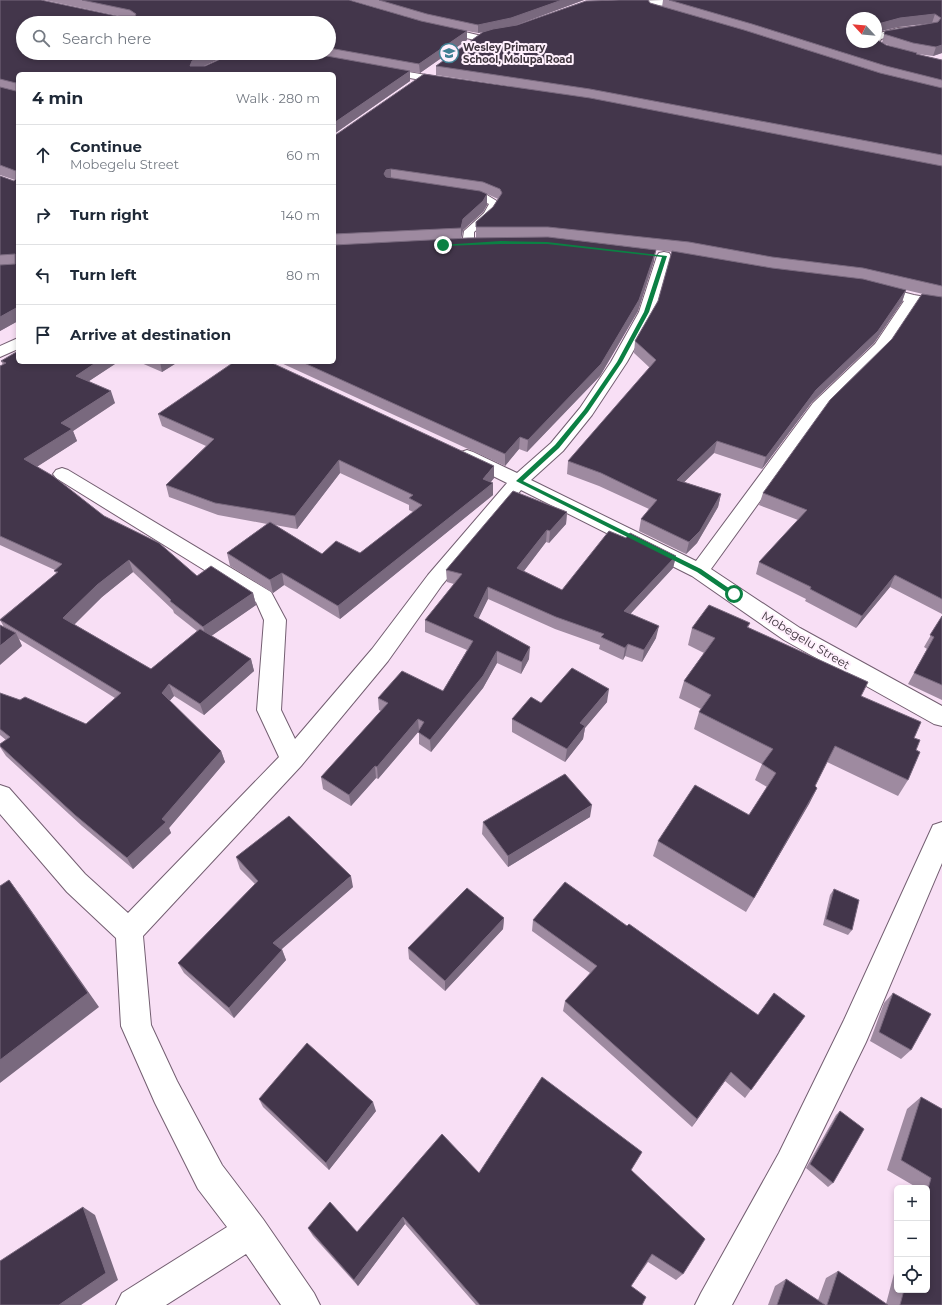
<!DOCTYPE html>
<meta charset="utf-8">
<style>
body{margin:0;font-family:Montserrat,sans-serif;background:#f6f6f7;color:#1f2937}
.controls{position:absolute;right:12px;bottom:12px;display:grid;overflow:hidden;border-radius:6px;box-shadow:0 2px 6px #0003}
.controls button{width:36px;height:36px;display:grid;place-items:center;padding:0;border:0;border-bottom:1px solid #e0e1e3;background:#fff;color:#1f2937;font:20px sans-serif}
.compass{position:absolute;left:846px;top:12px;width:36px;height:36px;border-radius:50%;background:#fff;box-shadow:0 2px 6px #0003;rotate:296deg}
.stop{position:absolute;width:12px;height:12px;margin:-9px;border:3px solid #0b8043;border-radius:50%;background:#fff}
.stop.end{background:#0b8043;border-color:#fff;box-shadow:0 1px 4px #0008}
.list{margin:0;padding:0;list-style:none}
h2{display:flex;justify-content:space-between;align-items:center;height:52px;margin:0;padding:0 16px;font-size:17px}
h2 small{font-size:13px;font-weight:400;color:#747a83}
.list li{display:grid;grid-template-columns:26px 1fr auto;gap:12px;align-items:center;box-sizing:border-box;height:60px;padding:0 16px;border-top:1px solid #e0e1e3}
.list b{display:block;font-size:15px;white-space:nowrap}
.list p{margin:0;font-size:13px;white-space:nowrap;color:#747a83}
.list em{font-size:13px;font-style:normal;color:#747a83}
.icon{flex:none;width:22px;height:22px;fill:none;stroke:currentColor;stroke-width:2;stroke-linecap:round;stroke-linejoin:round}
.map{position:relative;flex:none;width:942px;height:1305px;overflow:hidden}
.search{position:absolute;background:#fff;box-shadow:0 2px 6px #0003;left:16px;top:16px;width:320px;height:44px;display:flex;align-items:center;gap:10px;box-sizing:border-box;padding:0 14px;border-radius:22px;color:#747a83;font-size:15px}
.panel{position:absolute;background:#fff;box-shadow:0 2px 6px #0003;left:16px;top:72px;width:320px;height:292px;border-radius:6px}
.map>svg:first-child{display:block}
</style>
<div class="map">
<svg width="942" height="1305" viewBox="0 0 942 1305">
<rect width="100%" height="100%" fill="#f8dff5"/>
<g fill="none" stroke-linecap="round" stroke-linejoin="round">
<g stroke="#735e71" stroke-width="2">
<path id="lane" d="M 464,191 L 487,195 L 500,203 L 492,217 L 474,232 L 474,244 L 468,247 L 462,244 L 464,231 L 484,213 L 489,204 L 480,200 L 460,196 L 459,194 Z"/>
</g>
<g stroke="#735e71" stroke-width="2">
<path id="street" d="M 663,0 L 692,0 C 685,7 636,6 623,7 L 619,4 L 623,1 Z
M 439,26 L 482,36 L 484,38 L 479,41 L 436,31 L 434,29 Z
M 913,27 L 916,28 L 918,30 L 916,32 L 899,34 L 881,39 L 879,43 L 876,44 L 872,42 L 876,42 L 876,34 L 898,28 Z
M 380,67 L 449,79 L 454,82 L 449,85 L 376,72 L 375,70 Z
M 664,252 L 669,253 L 671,256 L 655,312 L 627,362 L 592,415 L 563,451 L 531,480 L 696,561 L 813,403 L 875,344 L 904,301 L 870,292 L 868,289 L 870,286 L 875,285 L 914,295 L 942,300 L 942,308 L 917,304 L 887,350 L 825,411 L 711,569 L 800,628 L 942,706 L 942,726 L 934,724 L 784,640 L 692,576 L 521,490 L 442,585 L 388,661 L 301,766 L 143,936 L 151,1025 L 177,1081 L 222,1165 L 263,1219 L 314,1293 L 320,1305 L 281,1305 L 246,1254 L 166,1305 L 116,1305 L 122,1293 L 227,1227 L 198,1189 L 155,1103 L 121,1026 L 116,938 L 67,892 L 0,814 L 0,785 L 9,788 L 85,874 L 128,913 L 279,757 L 257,710 L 264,620 L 256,602 L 56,478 L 53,474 L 56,470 L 62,468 L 68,470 L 271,592 L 286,620 L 281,710 L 295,739 L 372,649 L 428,575 L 507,483 L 461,460 L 458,456 L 461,452 L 467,450 L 473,452 L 517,473 L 551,443 L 580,408 L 611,362 L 639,312 L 657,256 L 659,253 Z
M 18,338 L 18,349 L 0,357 L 0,346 Z
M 942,822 L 942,863 L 866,1042 L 801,1175 L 732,1305 L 695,1305 L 701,1293 L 779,1153 L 844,1020 L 933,825 Z"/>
</g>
<use href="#lane" fill="#fff" fill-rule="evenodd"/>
<use href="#street" fill="#fff" fill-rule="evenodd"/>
</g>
<path fill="#9e8aa0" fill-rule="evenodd" d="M 0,0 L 119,16 L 44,0 L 349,0 L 405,16 L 350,0 L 611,0 L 584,0 L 516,25 L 650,3 L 662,7 L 663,0 L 942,0 L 942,53 L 933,56 L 917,54 L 942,60 L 942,614 L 890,587 L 856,628 L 805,601 L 806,599 L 756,574 L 759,562 L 798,520 L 759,505 L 763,493 L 892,339 L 923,294 L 906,290 L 902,302 L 874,343 L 812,402 L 762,469 L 714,453 L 684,482 L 721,494 L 718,507 L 697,543 L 686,554 L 639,531 L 641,519 L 649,509 L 599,486 L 567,474 L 568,461 L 650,368 L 634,353 L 635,341 L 658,301 L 672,252 L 579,241 L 654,261 L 638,311 L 600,376 L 527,452 L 519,449 L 505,466 L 279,362 L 334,362 L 334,135 L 509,86 L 436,75 L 436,66 L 483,32 L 478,33 L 467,31 L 467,40 L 420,73 L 410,72 L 410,81 L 334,134 L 334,74 L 18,74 L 18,321 L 0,331 L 0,176 L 14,181 L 15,180 L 0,175 ZM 876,18 L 876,35 L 877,32 L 898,27 L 932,23 L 885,31 L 882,43 L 852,42 ZM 23,23 L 329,23 L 329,53 L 310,53 L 204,66 L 232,53 ZM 882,43 L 900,49 L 886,45 ZM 487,194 L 498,199 L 493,207 L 476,222 L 476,238 L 461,239 L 463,230 L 483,212 L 487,205 Z
M 1,361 L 18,362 L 118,362 L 89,381 L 115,403 L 73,431 L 77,441 L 36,467 L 104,516 L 197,576 L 253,593 L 256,605 L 211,636 L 251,659 L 254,671 L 204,715 L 174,696 L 169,701 L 221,751 L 225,762 L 169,828 L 171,833 L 133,869 L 82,826 L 6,756 L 0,747 L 0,744 L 6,740 L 0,735 L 0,693 L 86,724 L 115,698 L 19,639 L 22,646 L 4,627 L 0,620 L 0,619 L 56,574 L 55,570 L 0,545 L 0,366 L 3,365 ZM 133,572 L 173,610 L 174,613 L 197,631 L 151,669 L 74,624 L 102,597 Z
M 139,362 L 178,362 L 162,372 Z
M 158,414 L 494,478 L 491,482 L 493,495 L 340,619 L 284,585 L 273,593 L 230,566 L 227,553 L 267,524 L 218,515 L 169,497 L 166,485 L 206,446 L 162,426 ZM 340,473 L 409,505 L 409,510 L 413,512 L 360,553 L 322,554 L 275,525 L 297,529 Z
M 567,512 L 566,524 L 549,543 L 546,542 L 524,571 L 562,590 L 676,556 L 673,568 L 630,614 L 656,638 L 642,662 L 625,656 L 623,660 L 599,649 L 600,645 L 555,629 L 488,599 L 478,618 L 529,659 L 521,674 L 497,663 L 483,688 L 431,752 L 419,744 L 419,731 L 378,779 L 376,778 L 351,806 L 323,789 L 321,777 L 381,711 L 379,710 L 378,698 L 443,691 L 467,650 L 425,632 L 425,620 L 454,584 L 447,582 L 446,570 Z
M 942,616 L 942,700 L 908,684 L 927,649 L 924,647 Z
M 750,623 L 748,628 L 861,696 L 914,738 L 916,750 L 908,780 L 898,796 L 827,762 L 815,786 L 817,788 L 809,804 L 746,912 L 653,856 L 658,841 L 749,815 L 767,787 L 755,780 L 762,764 L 694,729 L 699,712 L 701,709 L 679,698 L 684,681 L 704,653 L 688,645 L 692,628 Z
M 607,702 L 585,728 L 583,739 L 565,762 L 512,732 L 512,719 L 541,703 Z
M 590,817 L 508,867 L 482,834 L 483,822 Z
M 236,857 L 353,887 L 282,949 L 286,960 L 234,1018 L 184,973 L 178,963 L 255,884 L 240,869 Z
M 834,889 L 852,930 L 848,935 L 823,925 L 830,895 Z
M 504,918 L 503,929 L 445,991 L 409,959 L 408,948 Z
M 533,920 L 627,926 L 758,1015 L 805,1016 L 745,1098 L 725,1081 L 692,1127 L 563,1011 L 565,1001 L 590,973 L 532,931 Z
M 893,993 L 911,1050 L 901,1059 L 870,1041 L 884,1003 Z
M 921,1097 L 942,1109 L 942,1305 L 768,1305 L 775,1286 L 786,1279 L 818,1300 L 826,1278 L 838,1271 L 886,1304 L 897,1262 L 897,1290 L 927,1290 L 927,1188 L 915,1188 L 916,1187 L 887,1170 L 907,1109 Z
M 259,1099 L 376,1111 L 329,1170 L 263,1107 Z
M 840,1111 L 833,1183 L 828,1187 L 806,1168 L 836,1115 Z
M 632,1170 L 683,1274 L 676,1280 L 648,1262 L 631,1286 L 642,1305 L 476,1305 L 405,1224 L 358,1286 L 313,1236 L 308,1228 L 357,1232 L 479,1173 Z"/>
<path fill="#79697e" d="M 562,0 L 584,0 L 511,27 L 478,33 L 478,25 Z
M 935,14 L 932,23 L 898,27 L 877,32 L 878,24 L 900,18 Z
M 467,31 L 467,40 L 420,73 L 419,64 Z
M 942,45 L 942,53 L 933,56 L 936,47 Z
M 210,53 L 232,53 L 193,71 L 190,66 L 192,61 Z
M 410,71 L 410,81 L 334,134 L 334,123 Z
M 391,169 L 391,180 L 387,181 L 384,174 L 386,170 Z
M 487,194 L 487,205 L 483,212 L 463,230 L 461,239 L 461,228 L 463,219 Z
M 656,250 L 654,261 L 638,311 L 600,376 L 527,452 L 528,440 Z
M 906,290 L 902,302 L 874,343 L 812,402 L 762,469 L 766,457 L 816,390 Z
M 18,307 L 18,321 L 0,331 L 0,317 Z
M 97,362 L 118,362 L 80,387 L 76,376 Z
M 160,362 L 178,362 L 162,372 Z
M 111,391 L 115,403 L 73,431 L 77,441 L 29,472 L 24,459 L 61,423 Z
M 520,437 L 519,449 L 505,466 L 505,454 Z
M 717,441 L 714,453 L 674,492 L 677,480 Z
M 339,460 L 340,473 L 297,529 L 295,516 Z
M 494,466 L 494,478 L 485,489 L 493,483 L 493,495 L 340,619 L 338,606 L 483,479 Z
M 721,494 L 718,507 L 697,543 L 686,554 L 689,542 Z
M 567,512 L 566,524 L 549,543 L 550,531 Z
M 547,530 L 546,542 L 517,580 L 517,568 Z
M 676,556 L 673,568 L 622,623 L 624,611 Z
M 129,560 L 133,572 L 102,597 L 69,630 L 63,618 L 97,585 Z
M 282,573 L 284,585 L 273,593 L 270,580 Z
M 895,575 L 890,587 L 856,628 L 862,616 Z
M 488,587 L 488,599 L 474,628 L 474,616 Z
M 253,593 L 256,605 L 207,639 L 203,627 Z
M 659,626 L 656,638 L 642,662 L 644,650 Z
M 16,633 L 22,646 L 0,665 L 0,646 Z
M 628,644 L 625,656 L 623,660 L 625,648 Z
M 530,647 L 529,659 L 521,674 L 522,662 Z
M 497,651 L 497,663 L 483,688 L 431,752 L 430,740 Z
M 251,659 L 254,671 L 204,715 L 200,704 Z
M 169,684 L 174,696 L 166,705 L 162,693 Z
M 609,689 L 607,702 L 585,728 L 583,739 L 565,762 L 567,749 L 580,723 Z
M 418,719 L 419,731 L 378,779 L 377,767 Z
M 221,751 L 225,762 L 169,828 L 171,833 L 133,869 L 127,858 Z
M 375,766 L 376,778 L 351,806 L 349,795 Z
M 817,788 L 809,804 L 746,912 L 754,898 Z
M 592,805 L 590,817 L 508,867 L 508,856 Z
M 351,876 L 353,887 L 277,953 L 273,943 Z
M 9,880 L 21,896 L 99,1007 L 0,1083 L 0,1060 Z
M 504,918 L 503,929 L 445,991 L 445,981 Z
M 282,950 L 286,960 L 234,1018 L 229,1008 Z
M 731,1072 L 725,1081 L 692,1127 L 697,1119 Z
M 373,1102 L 376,1111 L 329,1170 L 326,1163 Z
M 83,1207 L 95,1215 L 118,1280 L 81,1305 L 59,1305 Z
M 403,1217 L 405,1224 L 358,1286 L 354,1280 Z"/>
<path fill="#43364b" stroke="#79697e" d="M 0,0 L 41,0 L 117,16 L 135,16 L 136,14 L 130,10 L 82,0 L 349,0 L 421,21 L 467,31 L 419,64 L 329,48 L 329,23 L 23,23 L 23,53 L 210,53 L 192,61 L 190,66 L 205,66 L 234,53 L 310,53 L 410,71 L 334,123 L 334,74 L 18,74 L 18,307 L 0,317 L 0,265 L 15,264 L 15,254 L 0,255 L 0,176 L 14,181 L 16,179 L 16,171 L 0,165 L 0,87 L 16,91 L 16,83 L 0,79 Z
M 379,0 L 562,0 L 511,18 L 478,25 L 427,14 Z
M 619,0 L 648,0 L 650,3 L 744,30 L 880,73 L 942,88 L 942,155 L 590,89 L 436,66 L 483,32 L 493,29 L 517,25 L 586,1 Z
M 669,0 L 942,0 L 942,45 L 936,47 L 913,43 L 884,34 L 885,31 L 891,30 L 938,22 L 941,18 L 935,14 L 900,18 L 878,24 L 877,32 L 876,32 L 876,18 L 852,18 L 852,42 L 876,42 L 876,39 L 886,45 L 917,53 L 916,54 L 942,60 L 942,80 L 886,66 L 752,24 Z
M 424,74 L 590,98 L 942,166 L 942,286 L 863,268 L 772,257 L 689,242 L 548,227 L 476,227 L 476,222 L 493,207 L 502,193 L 500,189 L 483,182 L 391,169 L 386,170 L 384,174 L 386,177 L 480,191 L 487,194 L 483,201 L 463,219 L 461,228 L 334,234 L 334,135 L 337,134 Z
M 548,237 L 656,250 L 639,300 L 601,364 L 528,440 L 520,437 L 505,454 L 302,362 L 334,362 L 334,245 L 468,238 Z
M 672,251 L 772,268 L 863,279 L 906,290 L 878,331 L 816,390 L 766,457 L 717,441 L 677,480 L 721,494 L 700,531 L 689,542 L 641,519 L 657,500 L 601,473 L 568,461 L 656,360 L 635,341 L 658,301 Z
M 922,294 L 942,297 L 942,599 L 895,575 L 862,616 L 810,589 L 811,587 L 759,562 L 807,510 L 763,493 L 830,400 L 892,339 Z
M 18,351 L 18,362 L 97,362 L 76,376 L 111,391 L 61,423 L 72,429 L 24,459 L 53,476 L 104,516 L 159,543 L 197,576 L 211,566 L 253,593 L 203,627 L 170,601 L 171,600 L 129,560 L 97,585 L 63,618 L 151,669 L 200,629 L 251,659 L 200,704 L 169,684 L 162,693 L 221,751 L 162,819 L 166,822 L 127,858 L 75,815 L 0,746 L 0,744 L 10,737 L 0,729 L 0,693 L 20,700 L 25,697 L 86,724 L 121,693 L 0,620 L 58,572 L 54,571 L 62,564 L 0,536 L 0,366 L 6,363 L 1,361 Z
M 234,362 L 270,362 L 494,466 L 483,479 L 493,483 L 338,606 L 282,573 L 270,580 L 227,553 L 270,522 L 322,554 L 336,541 L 360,553 L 422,505 L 409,498 L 413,495 L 339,460 L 295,516 L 215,503 L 166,485 L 214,439 L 158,414 Z
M 513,491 L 567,512 L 550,531 L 547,530 L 517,568 L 562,590 L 609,531 L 626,538 L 630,533 L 676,556 L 624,611 L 659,626 L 644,650 L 628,644 L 625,648 L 601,637 L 604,634 L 556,617 L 488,587 L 474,616 L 530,647 L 522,662 L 497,651 L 483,676 L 430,740 L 418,732 L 424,722 L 418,719 L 377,767 L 375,766 L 349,795 L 321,777 L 388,703 L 378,698 L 402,671 L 443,691 L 473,641 L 425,620 L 462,574 L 446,570 Z
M 709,605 L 750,623 L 747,627 L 868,682 L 861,696 L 921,722 L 914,738 L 920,740 L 916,750 L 920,752 L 908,780 L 835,746 L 815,786 L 817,788 L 754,898 L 658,841 L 695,785 L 749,815 L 776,773 L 762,764 L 773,749 L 699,712 L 711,695 L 684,681 L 715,638 L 692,628 Z
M 942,616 L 942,685 L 914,673 L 934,637 L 930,635 Z
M 0,625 L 16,633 L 0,646 Z
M 572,668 L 609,689 L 580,723 L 585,726 L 567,749 L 512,719 L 531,697 L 541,703 Z
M 565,774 L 592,805 L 508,856 L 483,822 Z
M 289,816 L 351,876 L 273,943 L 282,950 L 229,1008 L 178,963 L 258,881 L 236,857 Z
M 9,880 L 88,993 L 0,1060 L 0,886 Z
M 565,882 L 627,926 L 629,924 L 758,1015 L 774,993 L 805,1016 L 751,1090 L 731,1072 L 697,1119 L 565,1001 L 597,966 L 533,920 Z
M 467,888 L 504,918 L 445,981 L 408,948 Z
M 834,889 L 859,900 L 852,930 L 826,919 Z
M 893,993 L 931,1014 L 911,1050 L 879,1032 Z
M 307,1043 L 373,1102 L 326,1163 L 259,1099 Z
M 542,1077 L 642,1152 L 631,1170 L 705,1239 L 683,1274 L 652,1254 L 631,1286 L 646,1297 L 642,1305 L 480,1305 L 403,1217 L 354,1280 L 308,1228 L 330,1202 L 357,1232 L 442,1134 L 479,1173 Z
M 921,1097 L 942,1109 L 942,1305 L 900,1305 L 904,1290 L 927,1290 L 927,1193 L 931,1178 L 901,1160 Z
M 840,1111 L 864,1129 L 833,1183 L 810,1164 Z
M 83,1207 L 106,1273 L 59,1305 L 0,1305 L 0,1261 Z
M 838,1271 L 888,1305 L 827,1305 Z
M 786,1279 L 825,1305 L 777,1305 Z"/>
<path fill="#0b8043" d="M 501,241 L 547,242 L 667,256 L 649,312 L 622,362 L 588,412 L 559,448 L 523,481 L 701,569 L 736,593 L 736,596 L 732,596 L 697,572 L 516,481 L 555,445 L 584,410 L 617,362 L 644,312 L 662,257 L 547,244 L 501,244 L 443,246 L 441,245 Z"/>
<defs>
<g id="school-ring" transform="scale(1)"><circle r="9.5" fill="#fff0fd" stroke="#407f93" stroke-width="1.5"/><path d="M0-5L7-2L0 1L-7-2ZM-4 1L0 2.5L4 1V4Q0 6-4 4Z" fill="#407f93"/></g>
</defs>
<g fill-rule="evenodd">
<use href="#school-ring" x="449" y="53"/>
</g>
<g text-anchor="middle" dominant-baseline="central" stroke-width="4" stroke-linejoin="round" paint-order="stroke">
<g font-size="10" font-weight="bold" fill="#40363f" stroke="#fff0fd" text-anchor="start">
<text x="463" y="47">Wesley Primary<tspan x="463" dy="12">School, Molupa Road</tspan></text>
</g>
<g font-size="12" fill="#40363f" stroke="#fff0fd">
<text transform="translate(806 640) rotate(31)">Mobegelu Street</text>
</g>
</g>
</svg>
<div class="controls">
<button>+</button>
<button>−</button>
<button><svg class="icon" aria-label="locate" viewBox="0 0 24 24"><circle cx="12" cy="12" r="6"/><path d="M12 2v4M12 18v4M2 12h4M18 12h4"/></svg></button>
</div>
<svg class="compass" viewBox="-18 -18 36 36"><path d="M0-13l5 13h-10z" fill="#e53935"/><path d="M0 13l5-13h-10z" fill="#747a83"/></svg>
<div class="stop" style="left:734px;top:594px"></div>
<div class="stop end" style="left:443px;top:245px"></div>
<div class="search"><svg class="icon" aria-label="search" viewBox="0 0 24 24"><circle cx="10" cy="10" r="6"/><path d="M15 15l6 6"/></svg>Search here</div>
<section class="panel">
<h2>4 min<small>Walk · 280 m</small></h2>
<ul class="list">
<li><svg class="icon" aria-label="ahead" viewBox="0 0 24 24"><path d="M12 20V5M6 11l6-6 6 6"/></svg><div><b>Continue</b><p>Mobegelu Street</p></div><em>60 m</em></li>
<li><svg class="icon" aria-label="right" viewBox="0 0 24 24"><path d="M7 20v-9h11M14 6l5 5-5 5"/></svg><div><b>Turn right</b></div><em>140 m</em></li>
<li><svg class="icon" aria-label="left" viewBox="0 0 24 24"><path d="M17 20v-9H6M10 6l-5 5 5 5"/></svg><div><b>Turn left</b></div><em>80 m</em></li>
<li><svg class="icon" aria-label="arrive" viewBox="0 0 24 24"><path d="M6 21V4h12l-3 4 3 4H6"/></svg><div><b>Arrive at destination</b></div></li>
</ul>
</section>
</div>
